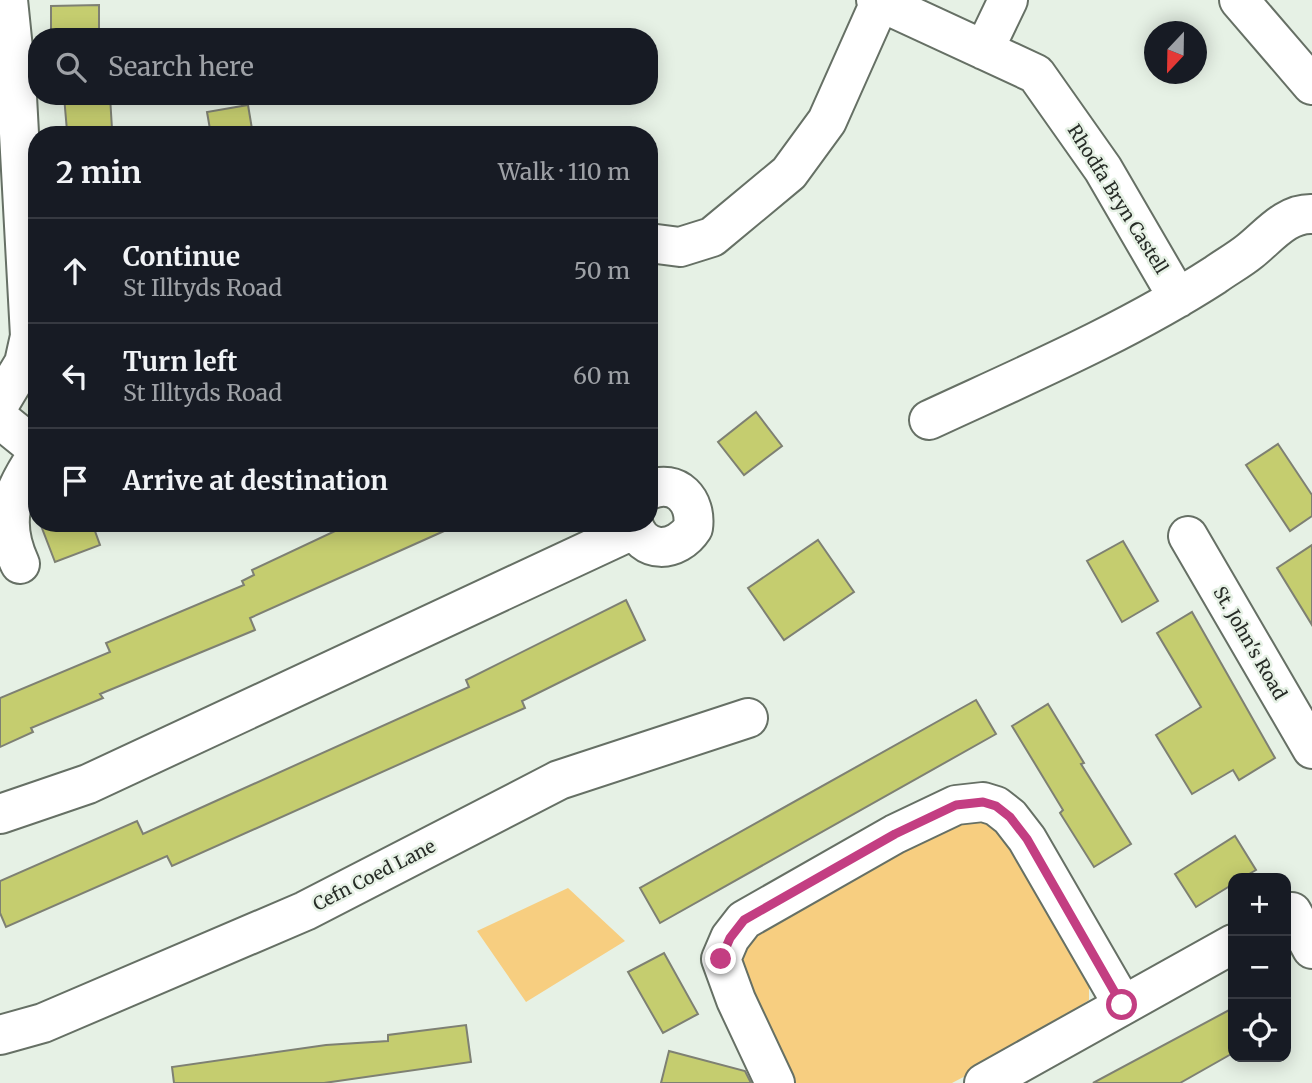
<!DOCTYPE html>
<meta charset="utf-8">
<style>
body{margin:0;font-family:Merriweather,serif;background:#242831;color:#f1f3f6}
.controls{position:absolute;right:21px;bottom:21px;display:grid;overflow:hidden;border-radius:14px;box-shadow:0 4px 18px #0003}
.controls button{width:63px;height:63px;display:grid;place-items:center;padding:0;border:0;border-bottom:2px solid #363941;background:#171b24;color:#f1f3f6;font:35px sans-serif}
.compass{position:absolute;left:1144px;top:21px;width:63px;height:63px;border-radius:50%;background:#171b24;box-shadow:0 4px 18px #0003;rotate:202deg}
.stop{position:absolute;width:21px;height:21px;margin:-16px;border:5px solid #c33e82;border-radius:50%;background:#fff}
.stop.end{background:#c33e82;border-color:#fff;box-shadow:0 2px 7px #0008}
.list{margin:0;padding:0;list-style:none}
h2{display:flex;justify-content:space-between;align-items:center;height:91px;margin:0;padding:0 28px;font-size:30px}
h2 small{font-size:23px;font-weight:400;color:#9ea1a6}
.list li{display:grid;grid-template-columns:46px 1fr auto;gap:21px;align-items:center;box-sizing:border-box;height:105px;padding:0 28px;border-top:2px solid #363941}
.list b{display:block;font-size:26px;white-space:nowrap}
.list p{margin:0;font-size:23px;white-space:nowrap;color:#9ea1a6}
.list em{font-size:23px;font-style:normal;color:#9ea1a6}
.icon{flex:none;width:38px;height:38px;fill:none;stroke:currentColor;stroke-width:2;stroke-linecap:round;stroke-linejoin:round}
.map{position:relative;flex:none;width:1312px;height:1083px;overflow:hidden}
.search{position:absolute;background:#171b24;box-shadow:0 4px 18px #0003;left:28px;top:28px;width:630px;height:77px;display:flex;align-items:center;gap:18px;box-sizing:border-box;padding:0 24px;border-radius:28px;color:#9ea1a6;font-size:26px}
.panel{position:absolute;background:#171b24;box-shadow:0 4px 18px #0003;left:28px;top:126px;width:630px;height:406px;border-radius:28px}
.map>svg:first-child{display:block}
</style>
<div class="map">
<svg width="1312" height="1083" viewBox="0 0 1312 1083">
<rect width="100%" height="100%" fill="#e6f1e5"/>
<path fill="#f7ce80" d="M 972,814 L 1008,836 L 1089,981 L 1089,1000 L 994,1061 L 952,1083 L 790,1083 L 750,1002 L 739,951 L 750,932 Z
M 568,888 L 625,941 L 526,1002 L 477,931 Z"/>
<path fill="#c5cd6f" stroke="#7e8073" stroke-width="2" d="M 99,5 L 99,37 L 51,37 L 51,6 Z
M 64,96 L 110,96 L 112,129 L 67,131 Z
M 248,105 L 253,135 L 211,135 L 207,112 Z
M 756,412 L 782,446 L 744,475 L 718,442 Z
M 1278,444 L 1312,495 L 1312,516 L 1290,531 L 1246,465 Z
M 40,523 L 92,523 L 100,545 L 55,562 Z
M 352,523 L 462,523 L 250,618 L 255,630 L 100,694 L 103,698 L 31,728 L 33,732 L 0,747 L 0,698 L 110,652 L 106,643 L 244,585 L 242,581 L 254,575 L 252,570 Z
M 818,540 L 854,592 L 784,640 L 748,588 Z
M 1123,541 L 1158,601 L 1122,622 L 1087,561 Z
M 1312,545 L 1312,625 L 1277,568 Z
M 626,600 L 645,640 L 522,701 L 525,708 L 172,866 L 167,856 L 6,927 L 0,913 L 0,881 L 137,821 L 143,834 L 218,800 L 469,687 L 466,680 Z
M 1192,612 L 1275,758 L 1239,780 L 1233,770 L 1192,794 L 1156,735 L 1201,707 L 1157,633 Z
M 976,700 L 996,734 L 660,923 L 640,888 Z
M 1048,704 L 1084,763 L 1081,764 L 1131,844 L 1094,867 L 1060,813 L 1063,810 L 1012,726 Z
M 1235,836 L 1256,870 L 1242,878 L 1233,878 L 1233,884 L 1196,907 L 1175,874 Z
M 664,953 L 698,1014 L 663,1033 L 628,972 Z
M 1233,1008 L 1233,1053 L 1180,1083 L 1093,1083 Z
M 466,1025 L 471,1062 L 324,1083 L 174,1083 L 172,1067 L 326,1045 L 388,1041 L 388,1035 Z
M 669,1051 L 745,1071 L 751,1083 L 661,1083 Z"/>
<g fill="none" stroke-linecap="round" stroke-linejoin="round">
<g stroke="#667065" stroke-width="42">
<path id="minor" d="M 876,0 L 1036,74 L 1103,169 L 1178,298
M 1239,0 L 1312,85
M 984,50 L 1008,0
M 649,243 L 680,247 L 712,237 L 789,173 L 827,121 L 880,2
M 0,403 L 24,363 L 30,336 L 16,78 L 8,0
M 0,419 L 37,449
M 929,420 C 1026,375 1125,333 1215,275 C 1226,267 1239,260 1250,251 C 1269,236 1286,213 1312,214
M 633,523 C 642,555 677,553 693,528 C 697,501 677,478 649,490
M 1188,536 L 1312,749
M 20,564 C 0,521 11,493 37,455
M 0,814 L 88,784 L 635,529
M 1292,912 L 1312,949
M 0,1035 L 43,1023 L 305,911 L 559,780 L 748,718
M 775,1083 L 736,1000 L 721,959 L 730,938 L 744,920 L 895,834 L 956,805 L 983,802 L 996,806 L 1010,817 L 1027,839 L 1123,1005
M 984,1083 L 1233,944"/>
</g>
<use href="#minor" stroke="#fff" stroke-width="38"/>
</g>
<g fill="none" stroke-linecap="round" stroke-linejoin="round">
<path stroke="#c33e82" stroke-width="9" d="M 721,959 L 730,938 L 744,920 L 895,834 L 956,805 L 983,802 L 996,806 L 1010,817 L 1027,839 L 1122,1005"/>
</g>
<g text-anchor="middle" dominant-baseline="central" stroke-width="5" stroke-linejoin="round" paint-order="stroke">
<g font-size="18" fill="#272c27" stroke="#e6f1e5">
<text transform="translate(1118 199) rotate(58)">Rhodfa Bryn Castell</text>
<text transform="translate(1250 643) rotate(60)">St. John's Road</text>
<text transform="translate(374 875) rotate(-27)">Cefn Coed Lane</text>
</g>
</g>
</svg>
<div class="controls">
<button>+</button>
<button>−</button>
<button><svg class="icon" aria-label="locate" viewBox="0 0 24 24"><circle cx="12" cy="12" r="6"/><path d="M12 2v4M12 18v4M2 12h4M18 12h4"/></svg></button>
</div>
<svg class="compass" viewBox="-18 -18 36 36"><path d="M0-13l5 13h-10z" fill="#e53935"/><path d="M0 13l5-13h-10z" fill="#9ea1a6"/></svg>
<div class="stop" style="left:1122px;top:1005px"></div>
<div class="stop end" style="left:721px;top:959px"></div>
<div class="search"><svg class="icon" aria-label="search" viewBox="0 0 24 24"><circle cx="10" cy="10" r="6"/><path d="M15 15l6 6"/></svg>Search here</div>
<section class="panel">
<h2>2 min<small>Walk · 110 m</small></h2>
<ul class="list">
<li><svg class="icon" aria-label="ahead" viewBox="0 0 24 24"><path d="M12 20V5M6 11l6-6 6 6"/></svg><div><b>Continue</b><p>St Illtyds Road</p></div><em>50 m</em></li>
<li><svg class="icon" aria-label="left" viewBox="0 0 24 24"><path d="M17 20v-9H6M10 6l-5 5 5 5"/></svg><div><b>Turn left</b><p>St Illtyds Road</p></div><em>60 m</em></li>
<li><svg class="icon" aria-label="arrive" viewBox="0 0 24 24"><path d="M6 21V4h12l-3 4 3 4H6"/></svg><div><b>Arrive at destination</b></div></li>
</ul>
</section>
</div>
